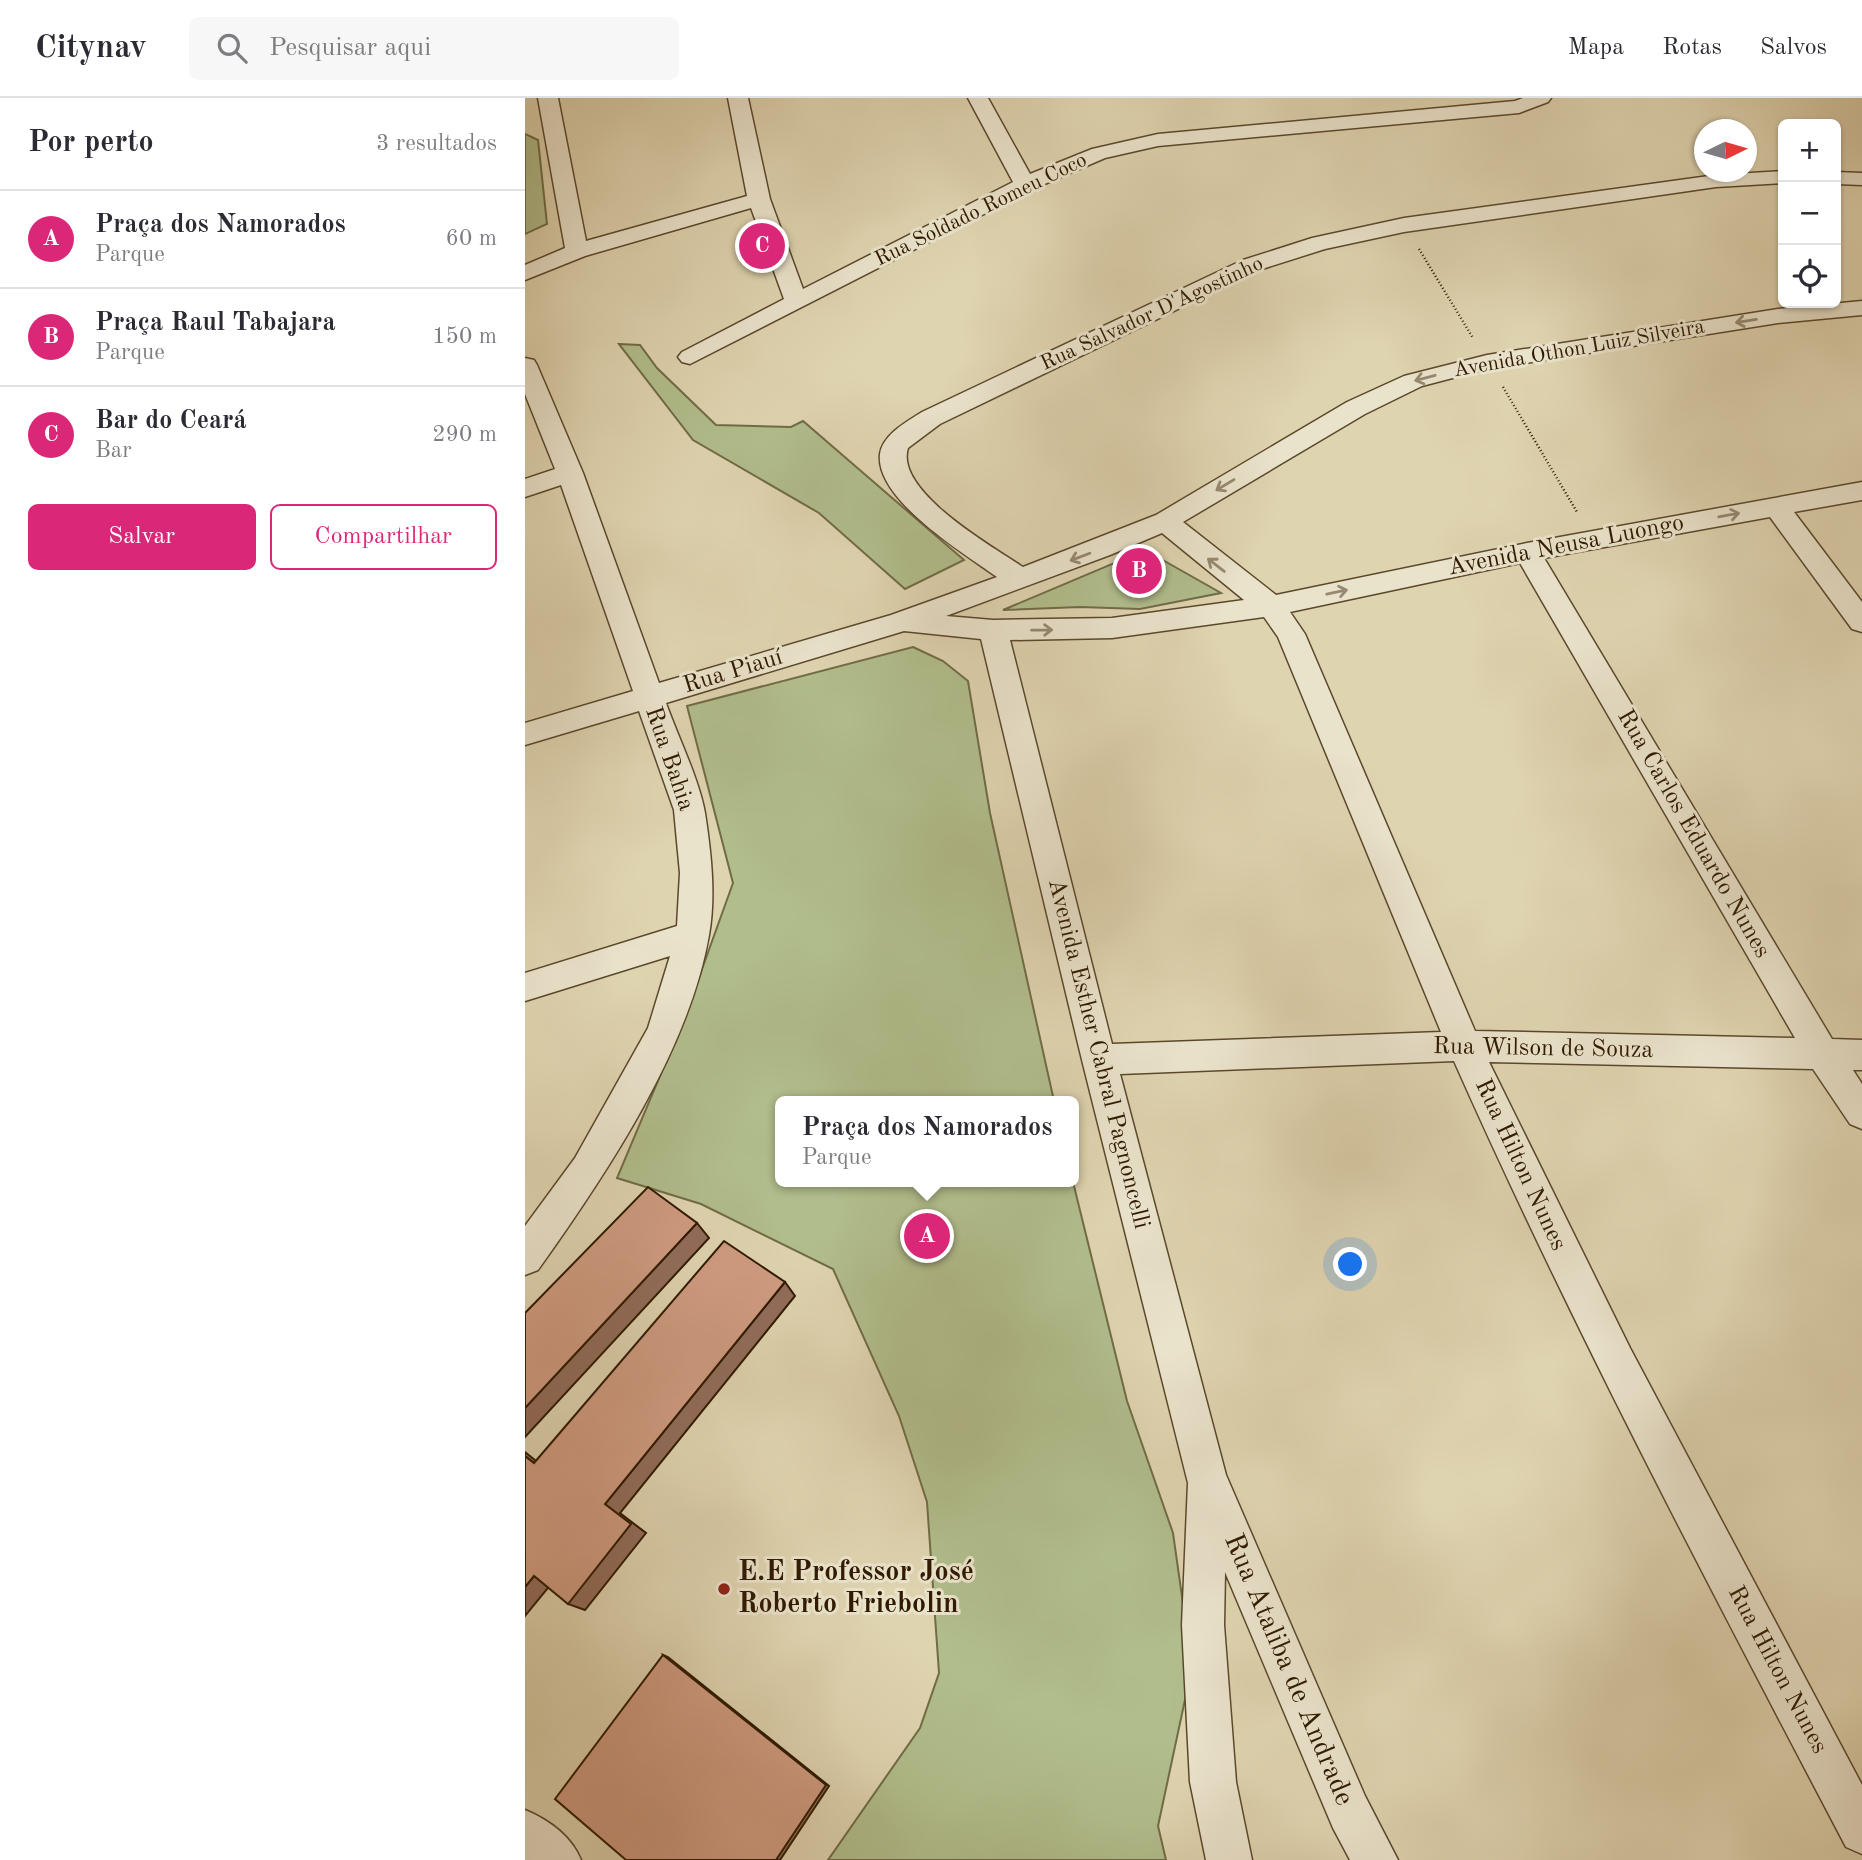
<!DOCTYPE html>
<html lang="pt">
<meta charset="utf-8">
<style>
body{margin:0;font-family:"Old Standard TT",serif;background:#f7f7f7;color:#2b2b33}
.controls{position:absolute;right:21px;top:21px;display:grid;overflow:hidden;border-radius:10px;box-shadow:0 2px 5px #0004}
.controls button{width:63px;height:63px;display:grid;place-items:center;padding:0;border:0;border-bottom:2px solid #e1e1e2;background:#fff;color:#2b2b33;font:35px sans-serif}
.compass{position:absolute;left:1169px;top:21px;width:63px;height:63px;border-radius:50%;background:#fff;box-shadow:0 2px 5px #0004;rotate:85deg}
.you{position:absolute;left:826px;top:1167px;width:24px;height:24px;margin:-18px;border:5px solid #fff;border-radius:50%;background:#1a73e8;box-shadow:0 0 0 10px #1a73e833}
.badge{display:grid;place-items:center;width:46px;height:46px;border-radius:50%;background:#db2777;color:#fff;font-size:23px;font-weight:700}
.pin{position:absolute;translate:-50% -50%;border:4px solid #fff;box-shadow:0 2px 7px #0006}
.popup{position:absolute;left:250px;top:998px;width:304px;height:91px;box-sizing:border-box;display:grid;place-content:center;border-radius:10px;background:#fff;filter:drop-shadow(0 2px 5px #0005);font-size:23px;white-space:nowrap;color:#7c7c81}
.popup b{font-size:26px;color:#2b2b33}
.popup::after{content:'';position:absolute;left:50%;top:100%;margin-left:-14px;border:14px solid transparent;border-top-color:#fff}
.list{margin:0;padding:0;list-style:none}
h2{display:flex;justify-content:space-between;align-items:center;height:91px;margin:0;padding:0 28px;font-size:30px}
h2 small{font-size:23px;font-weight:400;color:#7c7c81}
.list li{display:grid;grid-template-columns:46px 1fr auto;gap:21px;align-items:center;box-sizing:border-box;height:98px;padding:0 28px;border-top:2px solid #e1e1e2}
.list b{display:block;font-size:26px;white-space:nowrap}
.list p{margin:0;font-size:23px;white-space:nowrap;color:#7c7c81}
.list em{font-size:23px;font-style:normal;color:#7c7c81}
.actions{display:flex;gap:14px;padding:21px 28px}
.actions a{flex:1;padding:16px 0;border:2px solid #db2777;border-radius:10px;text-align:center;font-size:24px;color:#db2777}
.actions .main{background:#db2777;color:#fff}
.icon{flex:none;width:38px;height:38px;fill:none;stroke:currentColor;stroke-width:2;stroke-linecap:round;stroke-linejoin:round}
.map{position:relative;flex:none;width:1337px;height:1762px;overflow:hidden}
header{display:flex;align-items:center;gap:42px;box-sizing:border-box;height:98px;padding:0 35px;background:#fff;border-bottom:2px solid #e1e1e2}
header strong{font-size:33px}
nav{display:flex;gap:38px;margin-inline-start:auto;font-size:24px}
.search{width:490px;height:63px;background:#f7f7f7;display:flex;align-items:center;gap:18px;box-sizing:border-box;padding:0 24px;border-radius:10px;color:#7c7c81;font-size:26px}
main{display:flex}
aside{flex:1;background:#fff}
.map>svg:first-child{display:block}
</style>
<header>
<strong>Citynav</strong>
<div class="search"><svg class="icon" aria-label="search" viewBox="0 0 24 24"><circle cx="10" cy="10" r="6"/><path d="M15 15l6 6"/></svg>Pesquisar aqui</div>
<nav><a>Mapa</a><a>Rotas</a><a>Salvos</a></nav>
</header>
<main>
<aside>
<h2>Por perto<small>3 resultados</small></h2>
<ul class="list">
<li><span class="badge">A</span><div><b>Praça dos Namorados</b><p>Parque</p></div><em>60 m</em></li>
<li><span class="badge">B</span><div><b>Praça Raul Tabajara</b><p>Parque</p></div><em>150 m</em></li>
<li><span class="badge">C</span><div><b>Bar do Ceará</b><p>Bar</p></div><em>290 m</em></li>
</ul>
<div class="actions"><a class="main">Salvar</a><a>Compartilhar</a></div>
</aside>
<div class="map">
<svg width="1337" height="1762" viewBox="0 0 1337 1762">
<rect width="100%" height="100%" fill="#dfd4b0"/>
<filter id="stains"><feTurbulence type="fractalNoise" baseFrequency=".00286" numOctaves="4"/><feColorMatrix values="0 0 0 0 .2 0 0 0 0 .09 0 0 0 0 .02 0 0 0 .5 -.17"/></filter>
<radialGradient id="worn" r=".72"><stop offset=".6" stop-color="#630" stop-opacity="0"/><stop offset="1" stop-color="#630" stop-opacity=".3"/></radialGradient>
<path fill="#b1bd8c" stroke="#706c46" stroke-width="2" d="M 0,36 L 13,42 L 22,126 L 0,136 Z
M 94,246 L 115,247 L 132,270 L 191,327 L 266,329 L 278,323 L 439,462 L 380,491 L 294,415 L 168,342 Z
M 620,452 L 696,495 L 615,511 L 555,509 L 478,512 Z
M 388,549 L 418,563 L 443,583 L 465,715 L 529,1003 L 255,1003 L 255,1084 L 548,1084 L 602,1303 L 648,1435 L 667,1569 L 633,1728 L 641,1762 L 303,1762 L 395,1630 L 414,1575 L 402,1404 L 374,1318 L 308,1171 L 176,1106 L 92,1080 L 159,921 L 208,785 L 162,608 Z"/>
<g fill="none" stroke-linecap="round" stroke-linejoin="round">
<g stroke="#5b482c" stroke-width="3">
<path id="minor" d="M 13,0 L 33,0 L 61,143 L 222,98 L 203,0 L 223,0 L 245,101 L 278,191 L 488,84 L 443,0 L 463,0 L 505,76 L 567,51 L 633,36 L 990,3 L 998,0 L 1026,0 L 1023,4 L 994,15 L 633,48 L 580,60 L 508,91 L 165,266 L 157,264 L 153,259 L 157,254 L 259,201 L 226,110 L 60,158 L 0,182 L 0,167 L 40,150 Z
M 1258,73 L 1258,85 L 1191,89 L 879,134 L 800,151 L 734,172 L 415,326 L 383,350 C 369,393 468,449 498,469 L 631,417 L 822,304 L 879,278 L 962,257 L 1253,211 L 1337,203 L 1337,217 L 1253,225 L 962,271 L 897,288 L 840,316 L 658,424 L 751,497 L 1002,445 L 1337,384 L 1337,402 L 1269,414 L 1337,504 L 1337,534 L 1327,531 L 1245,419 L 1019,460 L 1307,941 L 1337,942 L 1337,972 L 1328,972 L 1337,986 L 1337,1031 L 1325,1026 L 1288,971 L 964,964 L 1105,1250 L 1337,1687 L 1337,1756 L 1321,1749 C 1185,1490 1048,1231 929,963 L 595,976 L 701,1377 L 840,1698 L 873,1762 L 825,1762 L 808,1730 L 700,1474 L 699,1527 L 711,1684 L 727,1762 L 681,1762 L 665,1684 L 657,1527 L 663,1385 L 557,962 L 456,541 L 379,533 L 141,605 C 153,639 174,681 180,715 C 186,754 191,798 184,837 C 164,953 80,1078 13,1172 L 0,1177 L 0,1128 L 50,1060 L 123,930 L 145,858 L 0,903 L 0,875 L 152,828 L 155,775 L 149,712 L 114,613 L 0,647 L 0,625 L 108,593 L 36,387 L 0,399 L 0,381 L 30,371 L 0,296 L 0,260 L 9,262 L 12,267 L 58,375 L 134,585 L 366,517 L 472,479 C 440,456 350,402 355,356 C 358,336 383,323 397,314 L 718,162 L 787,140 L 879,120 L 1191,77 ZM 637,435 L 719,502 L 587,520 L 468,522 L 421,518 L 585,457 ZM 995,465 L 1270,940 L 950,933 L 780,536 L 765,514 ZM 739,519 L 753,539 L 916,934 L 587,946 L 485,542 L 587,540 Z
M 1311,74 L 1337,75 L 1337,87 L 1311,86 Z
M 0,1712 C 24,1722 46,1738 56,1762 L 0,1762 Z"/>
</g>
<path stroke="#2f1a00" stroke-width="2.5" stroke-dasharray="1 2.5" stroke-linecap="butt" d="M 894,151 L 948,240
M 978,289 L 1052,414"/>
<use href="#minor" fill="#eae3cc" fill-rule="evenodd"/>
</g>
<path fill="#916c5a" stroke="#2f1a00" stroke-width="2" d="M 172,1125 L 184,1140 L 0,1339 L 0,1310 Z
M 260,1184 L 270,1198 L 95,1415 L 121,1435 L 60,1512 L 43,1506 L 80,1406 Z
M 0,1354 L 26,1375 L 9,1365 L 0,1358 Z
M 9,1478 L 27,1485 L 0,1518 L 0,1489 Z
M 138,1557 L 143,1559 L 304,1688 L 255,1762 L 251,1762 Z"/>
<path fill="#cf9b81" stroke="#2f1a00" stroke-width="2" d="M 123,1089 L 172,1125 L 0,1310 L 0,1215 Z
M 199,1143 L 260,1184 L 80,1406 L 106,1426 L 43,1506 L 9,1478 L 0,1489 L 0,1358 L 9,1365 Z
M 138,1557 L 301,1687 L 251,1762 L 101,1762 L 30,1701 Z"/>
<defs><path id="oneway-shaft" d="M-6 0H5M1.5-3L5.5 0L1.5 3" fill="none" stroke-width="1.6" stroke-linecap="round" stroke-linejoin="round" transform="scale(1.75)"/></defs>
<g stroke="#968970">
<use href="#oneway-shaft" transform="translate(1221 223) rotate(171)"/>
<use href="#oneway-shaft" transform="translate(900 280) rotate(165)"/>
<use href="#oneway-shaft" transform="translate(700 387) rotate(149)"/>
<use href="#oneway-shaft" transform="translate(1204 417) rotate(-10)"/>
<use href="#oneway-shaft" transform="translate(555 459) rotate(159)"/>
<use href="#oneway-shaft" transform="translate(691 467) rotate(-142)"/>
<use href="#oneway-shaft" transform="translate(812 494) rotate(-12)"/>
<use href="#oneway-shaft" transform="translate(517 532) rotate(-1)"/>
</g>
<circle fill="#8f2418" stroke="#eae3cc" stroke-width="2.5" cx="199" cy="1491" r="7"/>
<g text-anchor="middle" dominant-baseline="central" stroke-width="6" stroke-linejoin="round" paint-order="stroke">
<g font-size="21" fill="#2f1a00" stroke="#eae3cc">
<text transform="translate(456 112) rotate(-26)">Rua Soldado Romeu Coco</text>
<text transform="translate(627 216) rotate(-25)">Rua Salvador D'Agostinho</text>
<text transform="translate(1054 251) rotate(-10)">Avenida Othon Luiz Silveira</text>
</g>
<g font-size="24" fill="#2f1a00" stroke="#eae3cc">
<text transform="translate(1041 448) rotate(-11)">Avenida Neusa Luongo</text>
<text transform="translate(208 574) rotate(-17)">Rua Piauí</text>
<text transform="translate(144 661) rotate(71)">Rua Bahia</text>
<text transform="translate(1168 736) rotate(60)">Rua Carlos Eduardo Nunes</text>
<text transform="translate(1018 951) rotate(1)">Rua Wilson de Souza</text>
<text transform="translate(573 956) rotate(76)">Avenida Esther Cabral Pagnoncelli</text>
<text transform="translate(995 1067) rotate(65)">Rua Hilton Nunes</text>
<text transform="translate(1252 1572) rotate(62)">Rua Hilton Nunes</text>
</g>
<g font-size="28" font-weight="bold" fill="#2f1a00" stroke="#eae3cc" text-anchor="start">
<text x="213" y="1475">E.E Professor José<tspan x="213" dy="32">Roberto Friebolin</tspan></text>
</g>
<g font-size="28" fill="#2f1a00" stroke="#eae3cc">
<text transform="translate(763 1572) rotate(67)">Rua Ataliba de Andrade</text>
</g>
</g>
<rect width="100%" height="100%" filter="url(#stains)"/>
<rect width="100%" height="100%" fill="url(#worn)"/>
</svg>
<div class="controls">
<button>+</button>
<button>−</button>
<button><svg class="icon" aria-label="locate" viewBox="0 0 24 24"><circle cx="12" cy="12" r="6"/><path d="M12 2v4M12 18v4M2 12h4M18 12h4"/></svg></button>
</div>
<svg class="compass" viewBox="-18 -18 36 36"><path d="M0-13l5 13h-10z" fill="#e53935"/><path d="M0 13l5-13h-10z" fill="#7c7c81"/></svg>
<div class="you"></div>
<div class="pin badge" style="left:402px;top:1138px">A</div>
<div class="popup"><b>Praça dos Namorados</b>Parque</div>
<div class="pin badge" style="left:614px;top:473px">B</div>
<div class="pin badge" style="left:237px;top:148px">C</div>
</div>
</main>
